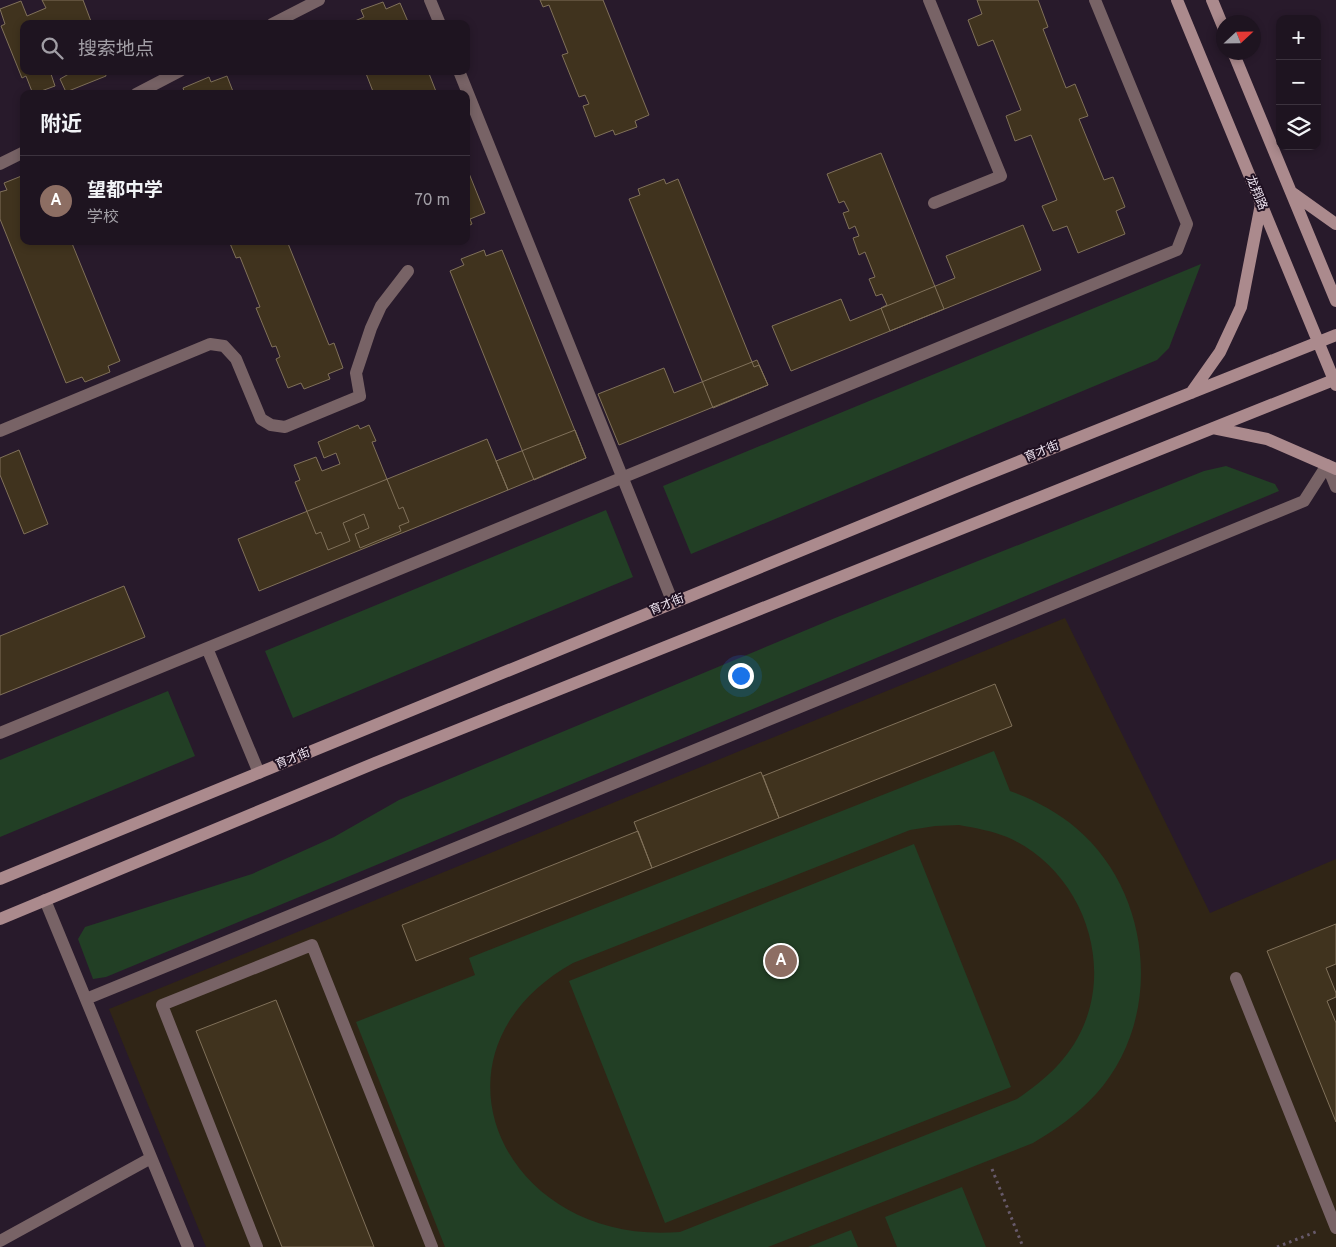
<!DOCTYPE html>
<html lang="zh">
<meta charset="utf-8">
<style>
body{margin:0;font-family:Overpass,"Noto Sans SC",sans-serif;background:#2b212d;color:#f1f3f6}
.controls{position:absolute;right:15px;top:15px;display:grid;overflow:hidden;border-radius:10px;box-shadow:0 2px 8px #0003}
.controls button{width:45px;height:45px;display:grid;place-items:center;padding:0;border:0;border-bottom:1px solid #3c333e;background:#1e1420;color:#f1f3f6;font:25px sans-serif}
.compass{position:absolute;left:1216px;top:15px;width:45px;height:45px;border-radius:50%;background:#1e1420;box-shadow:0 2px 8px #0003;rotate:68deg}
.you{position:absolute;left:740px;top:675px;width:18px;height:18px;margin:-12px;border:4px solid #fff;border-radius:50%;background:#1a73e8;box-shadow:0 0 0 8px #1a73e833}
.badge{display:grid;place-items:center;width:32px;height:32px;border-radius:50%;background:#db2777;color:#fff;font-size:16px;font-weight:700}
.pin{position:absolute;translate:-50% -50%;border:2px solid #fff;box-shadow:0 1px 5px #0006}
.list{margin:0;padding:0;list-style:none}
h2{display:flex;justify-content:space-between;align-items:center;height:65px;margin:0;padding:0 20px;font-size:21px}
h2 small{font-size:16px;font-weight:400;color:#a19ea5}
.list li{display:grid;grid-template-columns:32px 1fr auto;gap:15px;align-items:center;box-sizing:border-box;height:90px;padding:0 20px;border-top:1px solid #3c333e}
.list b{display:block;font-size:19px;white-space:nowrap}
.list p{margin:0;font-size:16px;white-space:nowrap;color:#a19ea5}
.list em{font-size:16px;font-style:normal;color:#a19ea5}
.icon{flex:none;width:28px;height:28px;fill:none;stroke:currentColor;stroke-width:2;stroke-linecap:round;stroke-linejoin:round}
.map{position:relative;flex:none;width:1336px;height:1247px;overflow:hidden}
.search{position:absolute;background:#1e1420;box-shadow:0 2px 8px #0003;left:20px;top:20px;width:450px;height:55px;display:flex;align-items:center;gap:12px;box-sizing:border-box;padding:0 18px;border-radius:10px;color:#a19ea5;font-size:19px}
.panel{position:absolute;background:#1e1420;box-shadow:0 2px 8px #0003;left:20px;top:90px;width:450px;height:155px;border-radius:10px}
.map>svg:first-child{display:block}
</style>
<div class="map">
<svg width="1336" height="1247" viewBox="0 0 1336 1247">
<rect width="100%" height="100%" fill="#281a2b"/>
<path fill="#302516" d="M 1065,618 L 1210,913 L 1336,859 L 1336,1247 L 206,1247 L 109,1009 Z"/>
<path fill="#223f25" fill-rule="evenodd" d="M 1201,264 L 1169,348 L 1157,360 L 691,554 L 663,486 Z
M 1226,466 L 1275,484 L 1279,491 L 106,977 L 93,979 L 78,939 L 85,927 L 252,874 L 334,837 L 399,800 L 835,618 L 1204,471 Z
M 606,510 L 633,577 L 293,718 L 265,651 Z
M 168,691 L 195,756 L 0,837 L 0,760 Z
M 994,751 L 1010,791 C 1034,800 1056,811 1076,828 C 1153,893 1164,1019 1096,1094 C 1077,1115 1056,1129 1033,1143 L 768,1247 L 445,1247 L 356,1022 L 475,975 L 469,958 ZM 959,825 C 976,828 992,831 1007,837 C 1078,868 1114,956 1083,1027 C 1069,1059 1045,1080 1017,1099 L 680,1232 C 503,1247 414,1052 573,963 L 910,830 L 935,826 Z
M 914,844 L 1011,1087 L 665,1223 L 569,981 Z
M 962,1187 L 986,1247 L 897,1247 L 885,1217 Z
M 851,1230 L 858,1247 L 808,1247 Z"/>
<path fill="#40331e" stroke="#80715a" d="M 42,0 L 83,0 L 92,24 L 24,24 L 24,71 L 50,71 L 55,86 L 33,94 L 26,76 L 22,78 L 1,26 L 5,24 L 0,9 L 21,1 L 27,16 L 46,8 Z
M 540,0 L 603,0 L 649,115 L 635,121 L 637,127 L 615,135 L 613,130 L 595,137 L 583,106 L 589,104 L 585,95 L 579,97 L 562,55 L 568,53 L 549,5 L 543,7 Z
M 977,0 L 1038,0 L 1048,27 L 1043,29 L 1066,88 L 1075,84 L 1088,116 L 1079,119 L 1104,180 L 1113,177 L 1125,207 L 1116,211 L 1125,234 L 1078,253 L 1067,226 L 1053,231 L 1042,206 L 1057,200 L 1031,135 L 1015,141 L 1006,116 L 1021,110 L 993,40 L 978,46 L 968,20 L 982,14 Z
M 383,2 L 386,9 L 400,3 L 409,24 L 348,24 L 364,17 L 361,10 Z
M 74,71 L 105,71 L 106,76 L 66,92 L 60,79 Z
M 365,71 L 428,71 L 437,94 L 374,94 Z
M 227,76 L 234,94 L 185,94 L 183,88 L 209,77 L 211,82 Z
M 881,153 L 944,309 L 890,331 L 881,308 L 887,305 L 882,294 L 876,296 L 869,279 L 875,277 L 865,252 L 859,255 L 853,238 L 859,236 L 855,226 L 849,229 L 843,213 L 849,211 L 844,201 L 839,203 L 827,174 Z
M 466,166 L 485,213 L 470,219 L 472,224 L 466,227 Z
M 24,175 L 24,241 L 71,241 L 120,361 L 108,366 L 110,372 L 85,382 L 82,377 L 66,383 L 0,219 L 0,192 L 7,190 L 4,183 Z
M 664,179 L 666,184 L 678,179 L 754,367 L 759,365 L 768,385 L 713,408 L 629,199 L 640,195 L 638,189 Z
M 1023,225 L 1041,270 L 791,371 L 772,326 L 841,299 L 850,321 L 955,278 L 946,256 Z
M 229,241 L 287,241 L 329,345 L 334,343 L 343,368 L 328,374 L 330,379 L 304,389 L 301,383 L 288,388 L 276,359 L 280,357 L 276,346 L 272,347 L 256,308 L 260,307 L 240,257 L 236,258 Z
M 484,250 L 486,256 L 502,250 L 586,458 L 534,480 L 450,271 L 464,265 L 461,259 Z
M 757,360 L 768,385 L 619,445 L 598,394 L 664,368 L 674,393 Z
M 358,425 L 360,429 L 369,425 L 376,441 L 372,442 L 399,509 L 403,507 L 409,522 L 399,526 L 401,531 L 360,548 L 355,534 L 369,528 L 364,514 L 343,523 L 350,541 L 328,550 L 321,532 L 316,534 L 295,482 L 300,480 L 294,465 L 316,457 L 322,471 L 340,464 L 336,453 L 324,458 L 318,442 Z
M 575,430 L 586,458 L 508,490 L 496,461 Z
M 487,439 L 508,490 L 259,591 L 238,539 Z
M 19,450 L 48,524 L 24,534 L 0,475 L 0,458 Z
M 124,586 L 145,637 L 0,695 L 0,636 Z
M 995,684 L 1012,726 L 779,818 L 763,776 Z
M 761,772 L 779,818 L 652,868 L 634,822 Z
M 638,831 L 652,868 L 416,961 L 402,925 Z
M 1336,924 L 1336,964 L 1326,968 L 1336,993 L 1336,997 L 1327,1001 L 1336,1023 L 1336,1122 L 1267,951 Z
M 276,1000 L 374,1247 L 282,1247 L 196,1031 Z"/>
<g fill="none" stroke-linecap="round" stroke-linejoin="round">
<path stroke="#675a6a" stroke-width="3" stroke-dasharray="2.5 4" stroke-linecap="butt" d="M 992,1169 L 1023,1247
M 1277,1247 L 1318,1231"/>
<path stroke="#786366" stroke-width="12" d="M 430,0 L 440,24
M 929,0 L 1001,176 L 934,203
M 272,24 L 319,0
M 459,71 L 673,603
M 136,94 L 180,71
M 0,164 L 24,152
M 0,431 L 210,344 L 224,346 L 236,359 L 261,419 L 271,425 L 285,427 L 360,396 L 356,373 L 371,328 L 381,306 L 408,271
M 207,648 L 259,773
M 0,733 L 1177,250 L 1187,224 L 1095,0
M 1236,978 L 1336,1228
M 257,1247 L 162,1005 L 312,945 L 432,1247"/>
<path stroke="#786366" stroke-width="12" d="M 1327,465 L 1336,487
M 45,900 L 188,1247
M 86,999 L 1304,501 L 1327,465
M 0,1241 L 151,1158"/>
<path stroke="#ab8a8d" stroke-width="12" d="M 1177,0 L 1336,385
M 1212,0 L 1224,29
M 1233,52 L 1336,301
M 1291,192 L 1336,224
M 1191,393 L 1220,352 L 1241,307 L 1261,204
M 1213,428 L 1267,439 L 1336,469
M 0,879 L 968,482 L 1336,335
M 0,919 L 375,763 L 1336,379"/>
</g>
<g text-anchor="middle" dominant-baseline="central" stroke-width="4" stroke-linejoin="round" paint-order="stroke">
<g font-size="12" fill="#f3e9f5" stroke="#1f1021">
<text transform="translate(1256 193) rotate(67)">龙翔路</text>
<text transform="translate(1042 452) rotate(-22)">育才街</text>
<text transform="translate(667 605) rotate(-22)">育才街</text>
<text transform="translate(293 759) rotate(-22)">育才街</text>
</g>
</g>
</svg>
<div class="controls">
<button>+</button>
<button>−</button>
<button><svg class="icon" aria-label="layers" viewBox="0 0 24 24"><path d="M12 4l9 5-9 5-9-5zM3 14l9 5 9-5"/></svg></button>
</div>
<svg class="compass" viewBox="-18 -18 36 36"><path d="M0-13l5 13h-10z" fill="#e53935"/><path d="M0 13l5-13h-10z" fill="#a19ea5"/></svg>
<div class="you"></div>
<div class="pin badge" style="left:781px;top:961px;background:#8d6e63">A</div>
<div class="search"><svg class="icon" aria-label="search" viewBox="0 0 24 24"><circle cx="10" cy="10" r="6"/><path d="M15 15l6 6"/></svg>搜索地点</div>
<section class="panel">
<h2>附近<small></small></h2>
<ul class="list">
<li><span class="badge" style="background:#8d6e63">A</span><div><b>望都中学</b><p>学校</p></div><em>70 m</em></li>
</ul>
</section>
</div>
